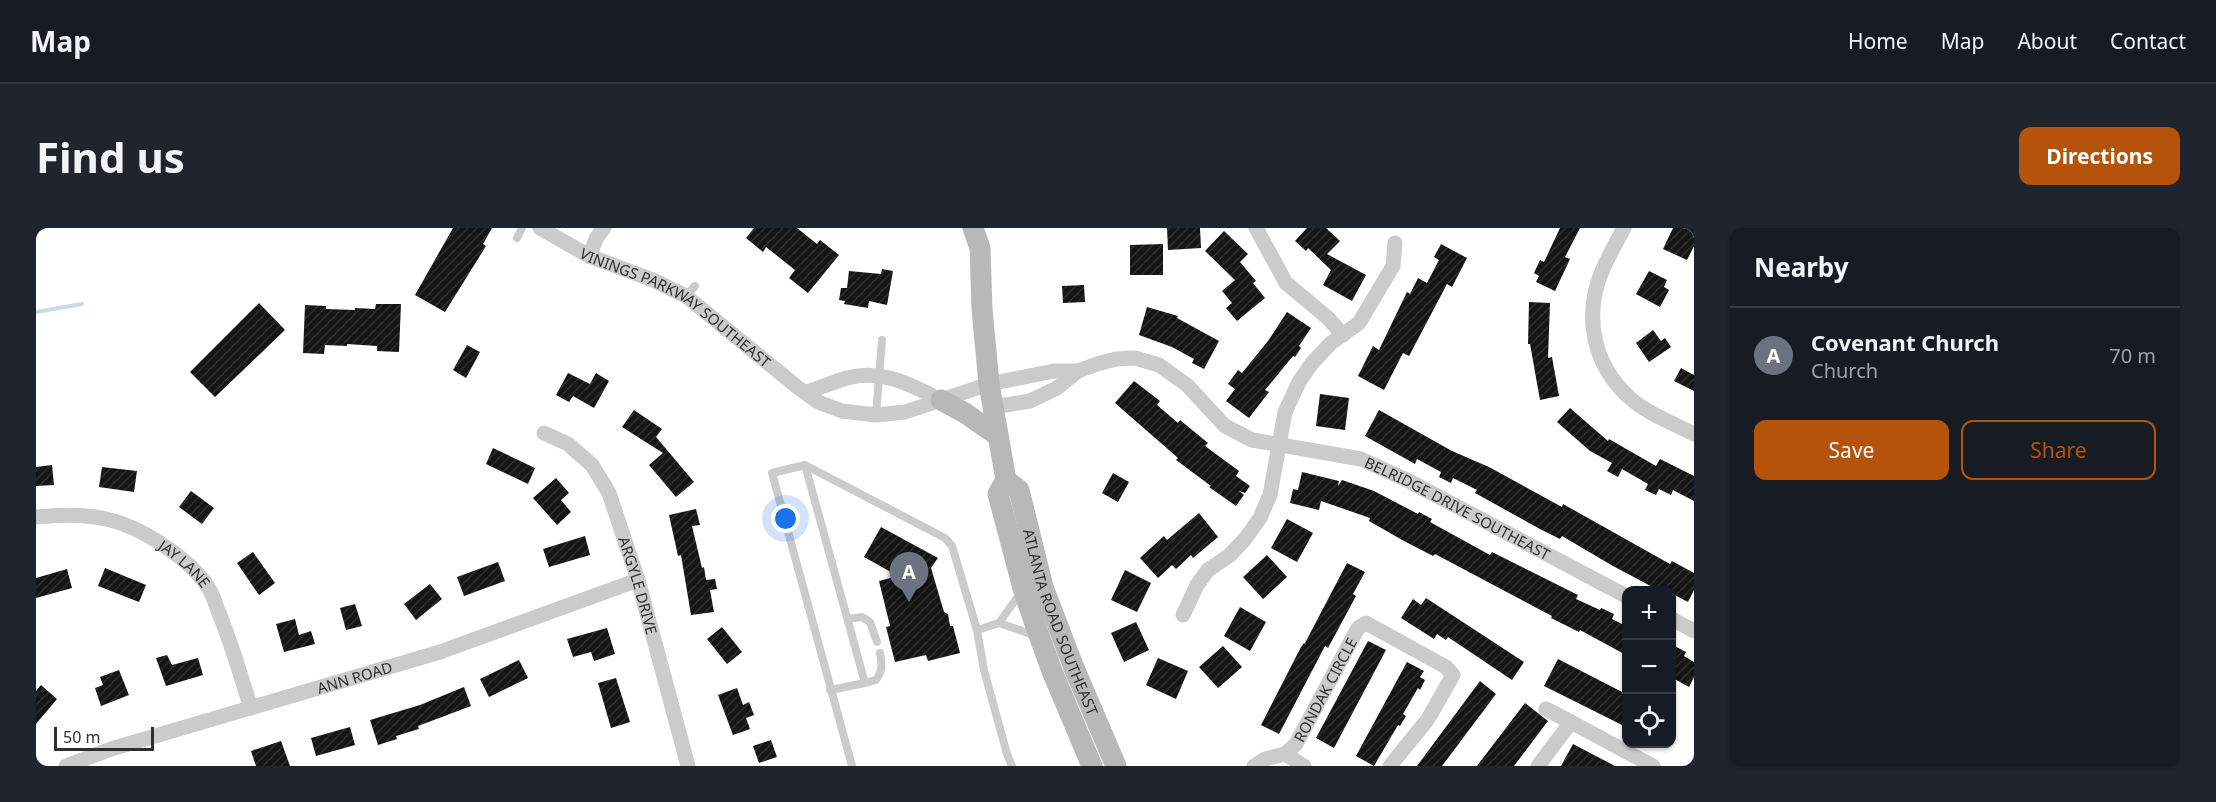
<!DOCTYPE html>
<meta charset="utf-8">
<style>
body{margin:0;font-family:"Noto Sans",sans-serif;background:#20242c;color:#f1f3f6}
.controls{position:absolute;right:18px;bottom:18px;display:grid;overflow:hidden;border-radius:12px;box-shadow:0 2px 4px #0004}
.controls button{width:54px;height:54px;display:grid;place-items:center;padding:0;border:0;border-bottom:2px solid #363941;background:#171b24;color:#f1f3f6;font:30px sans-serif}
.scale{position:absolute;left:18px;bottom:15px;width:100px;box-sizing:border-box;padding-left:6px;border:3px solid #2e2e2e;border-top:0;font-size:16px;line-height:21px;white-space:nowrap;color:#2e2e2e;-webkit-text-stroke:4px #fff;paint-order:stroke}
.you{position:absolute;left:750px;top:291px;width:21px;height:21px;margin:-15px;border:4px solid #fff;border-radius:50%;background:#1a73e8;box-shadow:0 0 0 9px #1a73e833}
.badge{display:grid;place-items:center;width:39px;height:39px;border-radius:50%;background:#b45309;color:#fff;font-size:20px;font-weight:700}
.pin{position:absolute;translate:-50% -50px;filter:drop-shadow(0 2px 3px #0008)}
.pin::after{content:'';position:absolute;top:32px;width:21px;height:18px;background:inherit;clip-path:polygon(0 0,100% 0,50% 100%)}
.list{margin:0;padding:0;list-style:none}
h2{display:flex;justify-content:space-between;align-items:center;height:78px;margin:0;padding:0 24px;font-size:26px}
h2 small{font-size:20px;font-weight:400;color:#9ea1a6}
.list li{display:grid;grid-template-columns:39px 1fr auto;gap:18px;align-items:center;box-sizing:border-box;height:96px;padding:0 24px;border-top:2px solid #363941}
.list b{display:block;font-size:22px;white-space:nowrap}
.list p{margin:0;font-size:20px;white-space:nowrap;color:#9ea1a6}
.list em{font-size:20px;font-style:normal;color:#9ea1a6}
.actions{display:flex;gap:12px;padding:18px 24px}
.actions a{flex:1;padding:14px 0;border:2px solid #b45309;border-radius:12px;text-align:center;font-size:21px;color:#b45309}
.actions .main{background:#b45309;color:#fff}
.icon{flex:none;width:33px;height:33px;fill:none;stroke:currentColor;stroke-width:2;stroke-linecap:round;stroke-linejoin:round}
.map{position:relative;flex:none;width:1658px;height:538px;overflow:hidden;border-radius:12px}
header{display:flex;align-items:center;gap:36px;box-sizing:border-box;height:84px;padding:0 30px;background:#171b24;border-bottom:2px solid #363941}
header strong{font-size:28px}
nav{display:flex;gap:33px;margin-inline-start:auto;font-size:21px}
.intro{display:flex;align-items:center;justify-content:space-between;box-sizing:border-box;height:144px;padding:0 36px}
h1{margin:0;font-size:42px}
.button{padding:15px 27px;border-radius:12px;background:#b45309;color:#fff;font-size:21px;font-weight:700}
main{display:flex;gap:36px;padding:0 36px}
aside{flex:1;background:#171b24;border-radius:12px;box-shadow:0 2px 4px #0004}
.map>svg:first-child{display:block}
</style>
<header>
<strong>Map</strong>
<nav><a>Home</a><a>Map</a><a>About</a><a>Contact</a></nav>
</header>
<div class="intro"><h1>Find us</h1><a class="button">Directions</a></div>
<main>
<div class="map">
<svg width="1658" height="538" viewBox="0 0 1658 538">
<defs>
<pattern id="building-hatch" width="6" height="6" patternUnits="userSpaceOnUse" patternTransform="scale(1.5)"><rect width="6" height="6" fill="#151515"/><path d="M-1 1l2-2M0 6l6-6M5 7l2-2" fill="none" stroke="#2f2f2f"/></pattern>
</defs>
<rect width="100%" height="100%" fill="#fff"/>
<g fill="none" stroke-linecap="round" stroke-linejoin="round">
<path stroke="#c9daea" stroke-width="4" d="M 0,84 L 46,76"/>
</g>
<path fill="url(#building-hatch)" d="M 417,0 L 456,0 L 447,16 L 450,18 L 409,84 L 379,67 Z
M 718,0 L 761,0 L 781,16 L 784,12 L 803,27 L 772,65 L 753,50 L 759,42 L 730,19 L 727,24 L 710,10 Z
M 1131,0 L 1164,0 L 1165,20 L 1132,22 Z
M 1271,0 L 1290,0 L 1304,13 L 1291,26 L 1330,47 L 1316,73 L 1287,57 L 1295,42 L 1272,20 L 1270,23 L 1259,13 Z
M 1524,0 L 1544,0 L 1529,29 L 1534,31 L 1519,63 L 1500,54 L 1503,48 L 1498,45 L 1504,32 L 1508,34 Z
M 1637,0 L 1658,0 L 1658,18 L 1651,32 L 1627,21 Z
M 1188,3 L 1212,26 L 1204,34 L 1220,53 L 1217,55 L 1229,70 L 1201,93 L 1190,80 L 1196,75 L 1186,63 L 1199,52 L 1169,23 Z
M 1127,16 L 1127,47 L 1094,47 L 1094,17 Z
M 1405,16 L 1431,30 L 1416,59 L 1411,56 L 1373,128 L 1367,125 L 1348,162 L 1322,148 L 1337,118 L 1343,122 L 1371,64 L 1374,66 L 1382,50 L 1391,55 L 1403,32 L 1398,29 Z
M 846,41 L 857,43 L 851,77 L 833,73 L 832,80 L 808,76 L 809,73 L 803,72 L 805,60 L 811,60 L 813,43 L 845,46 Z
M 1613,43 L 1631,52 L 1628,59 L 1633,62 L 1624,79 L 1600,66 Z
M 1048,57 L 1049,74 L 1027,75 L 1026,58 Z
M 1493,74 L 1514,75 L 1512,130 L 1516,129 L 1523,168 L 1504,172 L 1494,116 L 1492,116 Z
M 223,75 L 249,102 L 179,169 L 154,144 Z
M 340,76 L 365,76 L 363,124 L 341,123 L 341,118 L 311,116 L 311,118 L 289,117 L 288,126 L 267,125 L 269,77 L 290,78 L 290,81 L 319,82 L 319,80 L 339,81 Z
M 1111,79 L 1142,88 L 1141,90 L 1183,113 L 1168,141 L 1156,135 L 1158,131 L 1136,119 L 1103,107 Z
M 1251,84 L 1275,100 L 1263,118 L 1265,120 L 1259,129 L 1257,128 L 1229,162 L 1233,164 L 1213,190 L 1190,173 L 1199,161 L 1192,156 L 1202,142 L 1206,145 L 1232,113 Z
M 1617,102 L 1625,113 L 1629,110 L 1635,119 L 1613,134 L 1600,115 Z
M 431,117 L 444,124 L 430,150 L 417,142 Z
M 1645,140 L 1658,147 L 1658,163 L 1638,153 Z
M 532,145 L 554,156 L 560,145 L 573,153 L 558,180 L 537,168 L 533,174 L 520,167 Z
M 1098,153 L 1124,173 L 1121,177 L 1142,195 L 1144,192 L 1172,215 L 1169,218 L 1203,243 L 1200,248 L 1214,258 L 1209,265 L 1203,263 L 1208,267 L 1200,278 L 1173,259 L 1175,258 L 1140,232 L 1142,230 L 1079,175 Z
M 1284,166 L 1313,170 L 1309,202 L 1280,198 Z
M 1534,180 L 1572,213 L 1573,211 L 1620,238 L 1624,231 L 1658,248 L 1658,273 L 1637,262 L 1635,267 L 1623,261 L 1620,267 L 1609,262 L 1612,256 L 1586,241 L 1582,249 L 1571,243 L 1576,235 L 1554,223 L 1521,194 Z
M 598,182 L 626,201 L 620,209 L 658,254 L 640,269 L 613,237 L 627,225 L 586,199 Z
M 1343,182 L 1416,223 L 1453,239 L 1526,279 L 1527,276 L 1634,336 L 1636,333 L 1658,345 L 1658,362 L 1652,374 L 1635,365 L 1635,363 L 1624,363 L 1577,338 L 1526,308 L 1524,311 L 1504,301 L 1439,265 L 1441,262 L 1417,250 L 1415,255 L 1403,249 L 1405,244 L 1381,231 L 1379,236 L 1329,208 Z
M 457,220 L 499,240 L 492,256 L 450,236 Z
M 16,237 L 18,257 L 0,258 L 0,239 Z
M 66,239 L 101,243 L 98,264 L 63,259 Z
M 1266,244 L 1303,253 L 1302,258 L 1306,252 L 1338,263 L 1382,286 L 1383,284 L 1396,291 L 1394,294 L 1454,327 L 1456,324 L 1542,367 L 1540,371 L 1564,382 L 1565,380 L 1578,386 L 1576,391 L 1590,398 L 1590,427 L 1544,402 L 1543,404 L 1515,390 L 1516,388 L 1399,326 L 1397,328 L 1368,313 L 1333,293 L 1334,290 L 1285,273 L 1283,282 L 1254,275 L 1257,261 L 1262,262 Z
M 1077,245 L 1093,254 L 1082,274 L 1066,265 Z
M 520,250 L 533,265 L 525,272 L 535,284 L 521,297 L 497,270 Z
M 155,263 L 178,280 L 166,296 L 143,279 Z
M 660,281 L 664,297 L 656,298 L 666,340 L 668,339 L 670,352 L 679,351 L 681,361 L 674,362 L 678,384 L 655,387 L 645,327 L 642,328 L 633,287 Z
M 1163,285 L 1182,309 L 1157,330 L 1155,327 L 1140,341 L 1136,337 L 1122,350 L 1104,330 L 1128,308 L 1131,312 Z
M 1251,291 L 1277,305 L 1261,334 L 1235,320 Z
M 845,299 L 902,330 L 895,340 L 908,384 L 912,386 L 914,398 L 917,398 L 924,425 L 892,433 L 890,427 L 859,434 L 850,399 L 854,398 L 843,353 L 862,348 L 828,329 Z
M 549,308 L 554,327 L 513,339 L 507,321 Z
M 217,324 L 239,355 L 223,367 L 201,335 Z
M 1231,327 L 1251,349 L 1227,371 L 1207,349 Z
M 462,334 L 469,353 L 428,368 L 421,349 Z
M 1311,335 L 1329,344 L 1317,366 L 1320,368 L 1292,420 L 1289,418 L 1243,506 L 1225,497 L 1265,419 L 1268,415 L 1270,417 L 1269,415 Z
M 69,340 L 110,357 L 103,374 L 62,358 Z
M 31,341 L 36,360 L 0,370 L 0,350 Z
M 1089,342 L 1115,355 L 1101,384 L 1075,372 Z
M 394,356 L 406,371 L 380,392 L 368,376 Z
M 1390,370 L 1488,434 L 1476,452 L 1412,409 L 1410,412 L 1401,406 L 1398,411 L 1365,390 L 1377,371 L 1385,377 Z
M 319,376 L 326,398 L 310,402 L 304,380 Z
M 1204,379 L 1230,394 L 1214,423 L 1188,408 Z
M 259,391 L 263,407 L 275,403 L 279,416 L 248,424 L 240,396 Z
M 1100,394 L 1113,422 L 1088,434 L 1075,405 Z
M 686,399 L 706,424 L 691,436 L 671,411 Z
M 571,400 L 579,426 L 558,433 L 555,424 L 537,429 L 531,411 Z
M 1332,413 L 1350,422 L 1298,520 L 1280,510 Z
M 1635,416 L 1650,424 L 1648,428 L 1658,434 L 1658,449 L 1653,459 L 1635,449 Z
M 1187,418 L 1206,439 L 1182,460 L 1163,439 Z
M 131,427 L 136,437 L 162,430 L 167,447 L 130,458 L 120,430 Z
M 1122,430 L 1152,443 L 1140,471 L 1110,457 Z
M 1522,431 L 1590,466 L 1590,499 L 1508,458 Z
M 483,432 L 492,450 L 453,469 L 444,451 Z
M 1371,434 L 1388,443 L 1384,449 L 1389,452 L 1384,462 L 1382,460 L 1367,486 L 1370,488 L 1364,498 L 1362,497 L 1338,538 L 1320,528 Z
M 83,442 L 93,467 L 65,478 L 59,460 L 67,457 L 64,449 Z
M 580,450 L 594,494 L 575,500 L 562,455 Z
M 1444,453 L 1460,466 L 1406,538 L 1381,538 Z
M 5,457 L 21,471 L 0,496 L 0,463 Z
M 428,459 L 435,478 L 382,498 L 383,501 L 360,508 L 361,511 L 342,517 L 334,492 L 384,477 Z
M 701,460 L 707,477 L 713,474 L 718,487 L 710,490 L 714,501 L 697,507 L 682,467 Z
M 1489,475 L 1512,493 L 1478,538 L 1441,538 Z
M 314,499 L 319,517 L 280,528 L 275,510 Z
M 735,512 L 741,529 L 723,535 L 717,518 Z
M 245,513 L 254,538 L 220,538 L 215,523 Z
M 1537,516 L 1579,538 L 1525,538 Z"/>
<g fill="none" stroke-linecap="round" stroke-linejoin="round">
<path stroke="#cbcbcb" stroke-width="8" d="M 481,10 L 486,0
M 650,68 L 659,58
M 840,187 L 846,112
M 769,237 L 829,455 L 794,462
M 985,364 L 963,395 L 998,407
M 812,391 L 826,389 L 834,394 L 841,414
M 941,402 L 948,442 L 971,526 L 976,538
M 829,455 L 840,452 C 847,442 846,436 844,425
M 816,538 L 736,245 L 769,237 L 909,310 L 916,318 L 941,402 L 963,395"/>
<g stroke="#cbcbcb" stroke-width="15">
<path id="s1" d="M 504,0 L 553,28 L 617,52 L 650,68 L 760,158 L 782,174 L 806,183 L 840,187 L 869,184 L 953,156 L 1018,143 L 1042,143"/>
<path d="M 1220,0 L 1250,55 L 1292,90 L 1307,107"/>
<path d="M 1588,0 C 1579,17 1568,35 1562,54 C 1549,96 1560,140 1594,170 C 1612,186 1637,195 1658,206"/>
<path d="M 553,28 L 561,9 L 568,0"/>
<path d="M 770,164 C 784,160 797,154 811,150 C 847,141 873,156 905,172"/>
<path id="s2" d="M 957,179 L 994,173 L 1021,160 L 1042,143 L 1061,136 L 1080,131 L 1099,130 L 1123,137 L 1151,157 L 1189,198 L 1216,212 L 1325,231 L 1371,252 L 1590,368"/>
<path id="s3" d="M 508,205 L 532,216 L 556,237 L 573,265 L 602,352 L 652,538"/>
<path id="s4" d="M 0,289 C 56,283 91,290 137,324 C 149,333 164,346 172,359 C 176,365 179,374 181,380 C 195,413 204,446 215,480"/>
<path d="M 1147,387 L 1161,357 L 1172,342 L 1194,327 L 1209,311 L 1224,290 L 1234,267 L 1249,184 L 1263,154 L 1276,135 L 1295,115 L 1323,95 L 1357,38 L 1359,15"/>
<path d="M 1636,391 L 1658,403"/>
<path d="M 1535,494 L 1617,538"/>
<path id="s5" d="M 30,538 L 75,521 L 404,424 L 602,352"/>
<path d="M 1218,538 L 1229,531 L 1249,526"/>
<path id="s6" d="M 1268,538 L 1249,526 L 1260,516 L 1322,400 L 1330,395 L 1410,439 L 1417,447 L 1392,491 L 1354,538"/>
<path d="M 1502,538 L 1535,494 L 1510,481"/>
</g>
<g stroke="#b8b8b8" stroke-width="21">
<path id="s7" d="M 937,0 L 944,20 L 946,81 L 953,156 L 970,252 L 983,262 L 1007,359 L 1038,440 L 1080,538"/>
<path d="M 905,172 L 929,185 L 962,208"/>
<path d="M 970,252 L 962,266 L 987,360 L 1001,402 L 1016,443 L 1056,538"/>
</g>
</g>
<g text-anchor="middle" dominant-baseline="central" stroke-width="6" stroke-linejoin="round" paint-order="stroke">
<g font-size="15" fill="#2e2e2e" stroke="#fff">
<text stroke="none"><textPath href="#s1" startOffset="158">VININGS PARKWAY SOUTHEAST</textPath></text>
<text stroke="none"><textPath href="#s2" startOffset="518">BELRIDGE DRIVE SOUTHEAST</textPath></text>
<text stroke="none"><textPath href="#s4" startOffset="162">JAY LANE</textPath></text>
<text stroke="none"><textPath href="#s3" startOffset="188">ARGYLE DRIVE</textPath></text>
<text stroke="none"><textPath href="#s7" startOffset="410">ATLANTA ROAD SOUTHEAST</textPath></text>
<text stroke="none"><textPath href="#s5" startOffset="302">ANN ROAD</textPath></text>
<text stroke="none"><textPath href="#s6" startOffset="99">RONDAK CIRCLE</textPath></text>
</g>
</g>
</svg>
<div class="controls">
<button>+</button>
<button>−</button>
<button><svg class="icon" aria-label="locate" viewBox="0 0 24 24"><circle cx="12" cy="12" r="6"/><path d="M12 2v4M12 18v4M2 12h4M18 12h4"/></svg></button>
</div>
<div class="scale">50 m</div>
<div class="you"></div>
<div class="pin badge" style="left:873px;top:374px;background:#6b7280">A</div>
</div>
<aside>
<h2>Nearby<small></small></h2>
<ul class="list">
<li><span class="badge" style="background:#6b7280">A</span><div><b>Covenant Church</b><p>Church</p></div><em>70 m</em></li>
</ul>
<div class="actions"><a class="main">Save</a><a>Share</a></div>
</aside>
</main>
